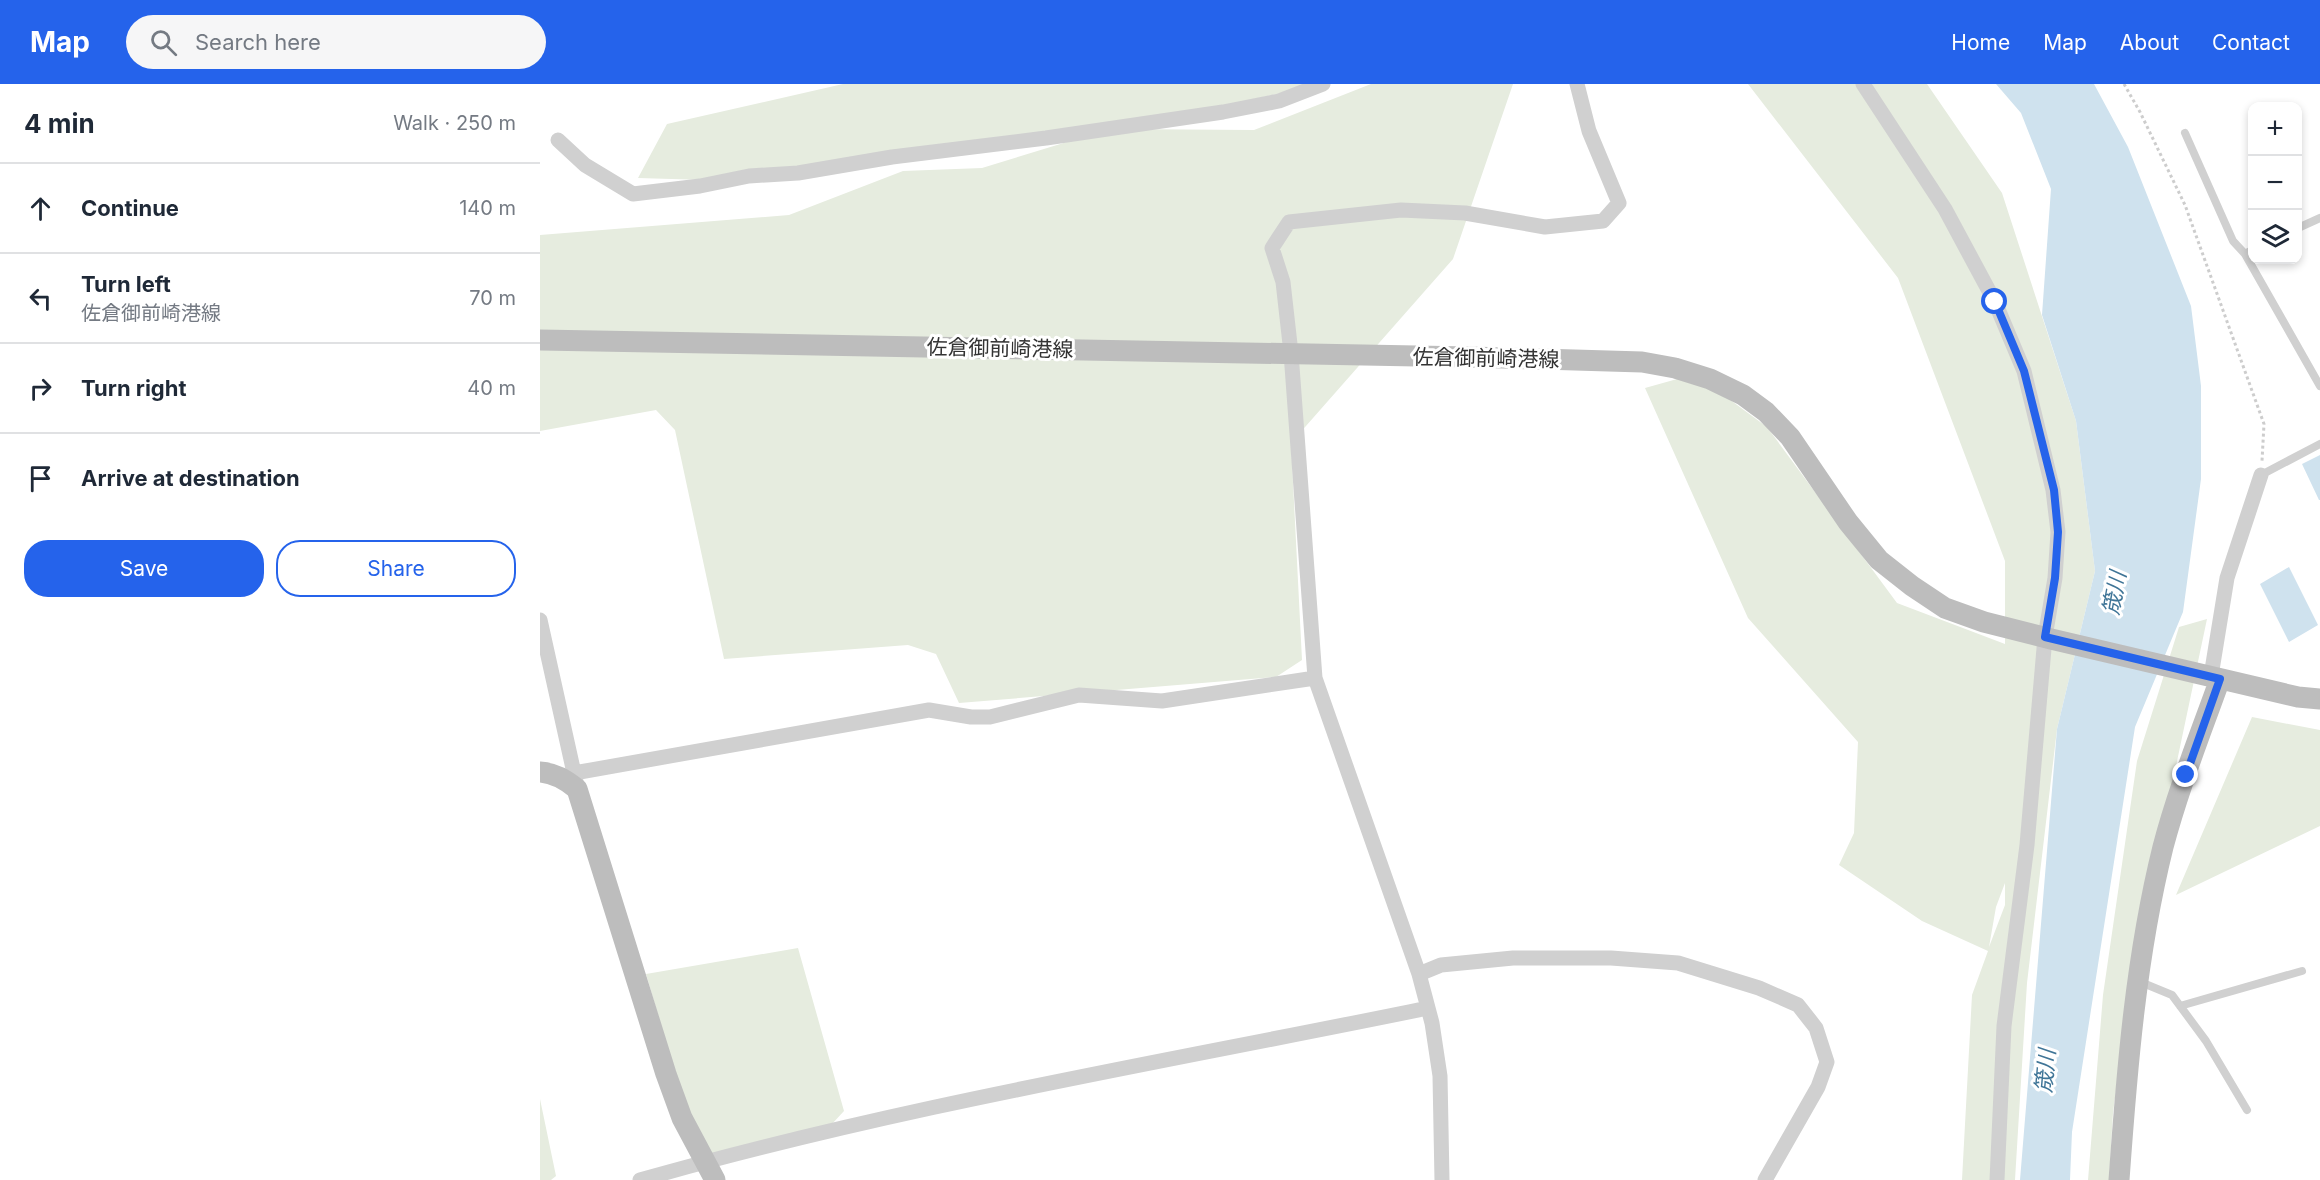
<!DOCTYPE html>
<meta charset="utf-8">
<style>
body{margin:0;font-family:Inter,"Noto Sans JP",sans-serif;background:#f6f6f7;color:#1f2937}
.controls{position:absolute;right:18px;top:18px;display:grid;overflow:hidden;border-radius:12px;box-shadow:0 3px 9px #0003}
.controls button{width:54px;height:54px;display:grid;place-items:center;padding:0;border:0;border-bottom:2px solid #e0e1e3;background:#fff;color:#1f2937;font:30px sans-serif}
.stop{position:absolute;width:18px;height:18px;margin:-14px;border:4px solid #2563eb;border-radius:50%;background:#fff}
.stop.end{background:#2563eb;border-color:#fff;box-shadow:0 2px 6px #0008}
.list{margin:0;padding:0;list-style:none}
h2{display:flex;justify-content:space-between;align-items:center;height:78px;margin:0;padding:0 24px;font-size:26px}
h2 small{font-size:20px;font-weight:400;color:#747a83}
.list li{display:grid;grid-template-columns:39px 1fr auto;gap:18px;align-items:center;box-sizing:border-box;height:90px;padding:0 24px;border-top:2px solid #e0e1e3}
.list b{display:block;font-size:22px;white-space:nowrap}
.list p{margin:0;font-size:20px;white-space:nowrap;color:#747a83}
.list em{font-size:20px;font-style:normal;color:#747a83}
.actions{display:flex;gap:12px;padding:18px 24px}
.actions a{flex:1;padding:14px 0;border:2px solid #2563eb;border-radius:24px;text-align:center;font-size:21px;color:#2563eb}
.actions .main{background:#2563eb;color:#fff}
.icon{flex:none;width:33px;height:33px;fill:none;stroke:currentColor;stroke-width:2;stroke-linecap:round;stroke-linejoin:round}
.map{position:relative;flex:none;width:1780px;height:1096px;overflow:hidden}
header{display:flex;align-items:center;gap:36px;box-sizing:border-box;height:84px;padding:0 30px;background:#2563eb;color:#fff}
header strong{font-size:28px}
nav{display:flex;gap:33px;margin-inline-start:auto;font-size:21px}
.search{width:420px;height:54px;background:#f6f6f7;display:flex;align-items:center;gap:15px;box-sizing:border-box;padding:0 21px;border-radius:33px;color:#747a83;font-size:22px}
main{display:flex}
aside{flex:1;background:#fff}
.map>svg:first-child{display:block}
</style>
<header>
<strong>Map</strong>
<div class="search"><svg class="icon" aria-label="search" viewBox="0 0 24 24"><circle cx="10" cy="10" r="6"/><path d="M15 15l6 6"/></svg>Search here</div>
<nav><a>Home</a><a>Map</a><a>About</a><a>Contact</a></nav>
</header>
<main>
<aside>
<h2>4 min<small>Walk · 250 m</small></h2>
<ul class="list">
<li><svg class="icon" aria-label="ahead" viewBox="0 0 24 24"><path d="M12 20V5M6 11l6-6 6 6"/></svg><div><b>Continue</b></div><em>140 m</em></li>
<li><svg class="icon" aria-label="left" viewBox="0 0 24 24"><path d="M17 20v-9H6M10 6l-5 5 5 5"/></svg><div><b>Turn left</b><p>佐倉御前崎港線</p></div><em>70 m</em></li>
<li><svg class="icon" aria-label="right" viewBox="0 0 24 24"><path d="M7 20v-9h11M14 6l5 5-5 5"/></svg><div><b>Turn right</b></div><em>40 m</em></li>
<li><svg class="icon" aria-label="arrive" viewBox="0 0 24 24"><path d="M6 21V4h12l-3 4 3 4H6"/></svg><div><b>Arrive at destination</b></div></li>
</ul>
<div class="actions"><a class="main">Save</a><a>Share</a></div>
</aside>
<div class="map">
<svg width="1780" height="1096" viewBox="0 0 1780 1096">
<rect width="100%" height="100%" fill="#fff"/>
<path fill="#e6ecdf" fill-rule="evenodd" d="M 303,0 L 783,0 L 575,45 L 714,46 L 831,0 L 973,0 L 913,175 L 751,359 L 762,576 L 736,593 L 419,619 L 396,570 L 368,561 L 184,575 L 135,346 L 116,326 L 0,347 L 0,151 L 249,131 L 363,87 L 442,84 L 563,47 L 199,97 L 98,94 L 127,40 Z
M 1208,0 L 1387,0 L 1462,109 L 1536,337 L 1555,487 L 1517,645 L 1487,899 L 1475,1096 L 1422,1096 L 1432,911 L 1448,867 L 1382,837 L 1299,781 L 1314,749 L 1318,658 L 1208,534 L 1105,304 L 1155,290 L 1227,343 L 1357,519 L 1465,560 L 1465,477 L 1358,194 ZM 1465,799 L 1465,821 L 1449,863 L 1456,823 Z
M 1667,535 L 1632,701 L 1599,827 L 1573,1029 L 1569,1096 L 1548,1096 L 1563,911 L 1597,677 L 1639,543 Z
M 1712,633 L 1780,646 L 1780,742 L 1636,811 Z
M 258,864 L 304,1027 L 292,1040 L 171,1070 L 164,1060 L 139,1002 L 106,890 Z
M 0,1015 L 16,1092 L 11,1096 L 0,1096 Z"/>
<path fill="#cfe2ee" d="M 1456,0 L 1554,0 L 1588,63 L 1651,222 L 1661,302 L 1661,395 L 1643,528 L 1595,643 L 1532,1048 L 1530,1096 L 1480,1096 L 1517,645 L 1555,487 L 1536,337 L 1502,231 L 1511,105 L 1481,29 Z
M 1780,371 L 1780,416 L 1779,416 L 1762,380 Z
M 1749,483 L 1778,541 L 1749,558 L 1720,500 Z"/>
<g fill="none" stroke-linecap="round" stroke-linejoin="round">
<path stroke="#cdcdcd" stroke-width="3" stroke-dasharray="3 3" stroke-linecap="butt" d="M 1584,0 L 1600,28 L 1645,121 L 1724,340 L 1722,377"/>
<path stroke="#d0d0d0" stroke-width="8" d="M 1645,49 L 1693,157 L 1705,170
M 1758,144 L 1780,134
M 1712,166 L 1705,170 L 1780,302
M 1721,391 L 1780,360
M 1598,897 L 1632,911 L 1666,957 L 1707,1026
M 1640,922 L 1762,887"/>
<path stroke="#d0d0d0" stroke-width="15" d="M 1323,0 L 1405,125 L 1455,218 L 1484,287 L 1513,406 L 1518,448 L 1515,494 L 1505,553 L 1487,761 L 1464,942 L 1457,1096
M 18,56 L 45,81 L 93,110 L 160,102 L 209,92 L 258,89 L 352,73 L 506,54 L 683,28 L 739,17 L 783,0
M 0,536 L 36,698
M 1671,592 L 1687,494 L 1721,391
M 34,689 L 389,626 L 431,633 L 450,633 L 539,611 L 622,617 L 775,594
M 879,890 L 901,881 L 973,874 L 1071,874 L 1138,879 L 1219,904 L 1258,921 L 1276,944 L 1287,978 L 1278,1003 L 1225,1096
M 100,1096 C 359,1022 625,978 888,924
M 902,1096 L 900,992 L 892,939 L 879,890 L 775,594 L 751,269 L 743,198 L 732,164 L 749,138 L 861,126 L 925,129 L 1005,143 L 1063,137 L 1079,119 L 1049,47 L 1037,0"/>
<path stroke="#bdbdbd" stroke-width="21" d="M 0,256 L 930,273 L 1102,278 L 1135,284 L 1170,295 L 1203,311 L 1226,328 L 1250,353 L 1308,438 L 1339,476 L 1372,502 L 1405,524 L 1444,538 L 1511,555 L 1758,613 L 1780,615
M 0,688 C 15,689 26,696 37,705 L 126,990 L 142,1034 L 175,1096
M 1579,1096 C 1587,984 1596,872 1623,763 C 1638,706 1660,651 1680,595"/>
</g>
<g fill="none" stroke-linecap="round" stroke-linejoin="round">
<path stroke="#2563eb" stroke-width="8" d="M 1455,218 L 1484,287 L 1514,406 L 1518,448 L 1515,494 L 1505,553 L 1680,595 L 1646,691"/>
</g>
<g text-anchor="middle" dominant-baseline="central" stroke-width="6" stroke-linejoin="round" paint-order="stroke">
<g font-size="21" fill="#333" stroke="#fff">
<text transform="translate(460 264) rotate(1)">佐倉御前崎港線</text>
<text transform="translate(946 274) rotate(1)">佐倉御前崎港線</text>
</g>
<g font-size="22" font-style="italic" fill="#3f7597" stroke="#fff">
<text transform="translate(1574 509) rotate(-80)">筬川</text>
<text transform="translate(1505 987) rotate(-85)">筬川</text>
</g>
</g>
</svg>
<div class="controls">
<button>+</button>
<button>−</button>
<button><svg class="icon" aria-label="layers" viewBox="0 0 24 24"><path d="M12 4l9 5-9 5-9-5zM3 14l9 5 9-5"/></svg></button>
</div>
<div class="stop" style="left:1455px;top:218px"></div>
<div class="stop end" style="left:1646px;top:691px"></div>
</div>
</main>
